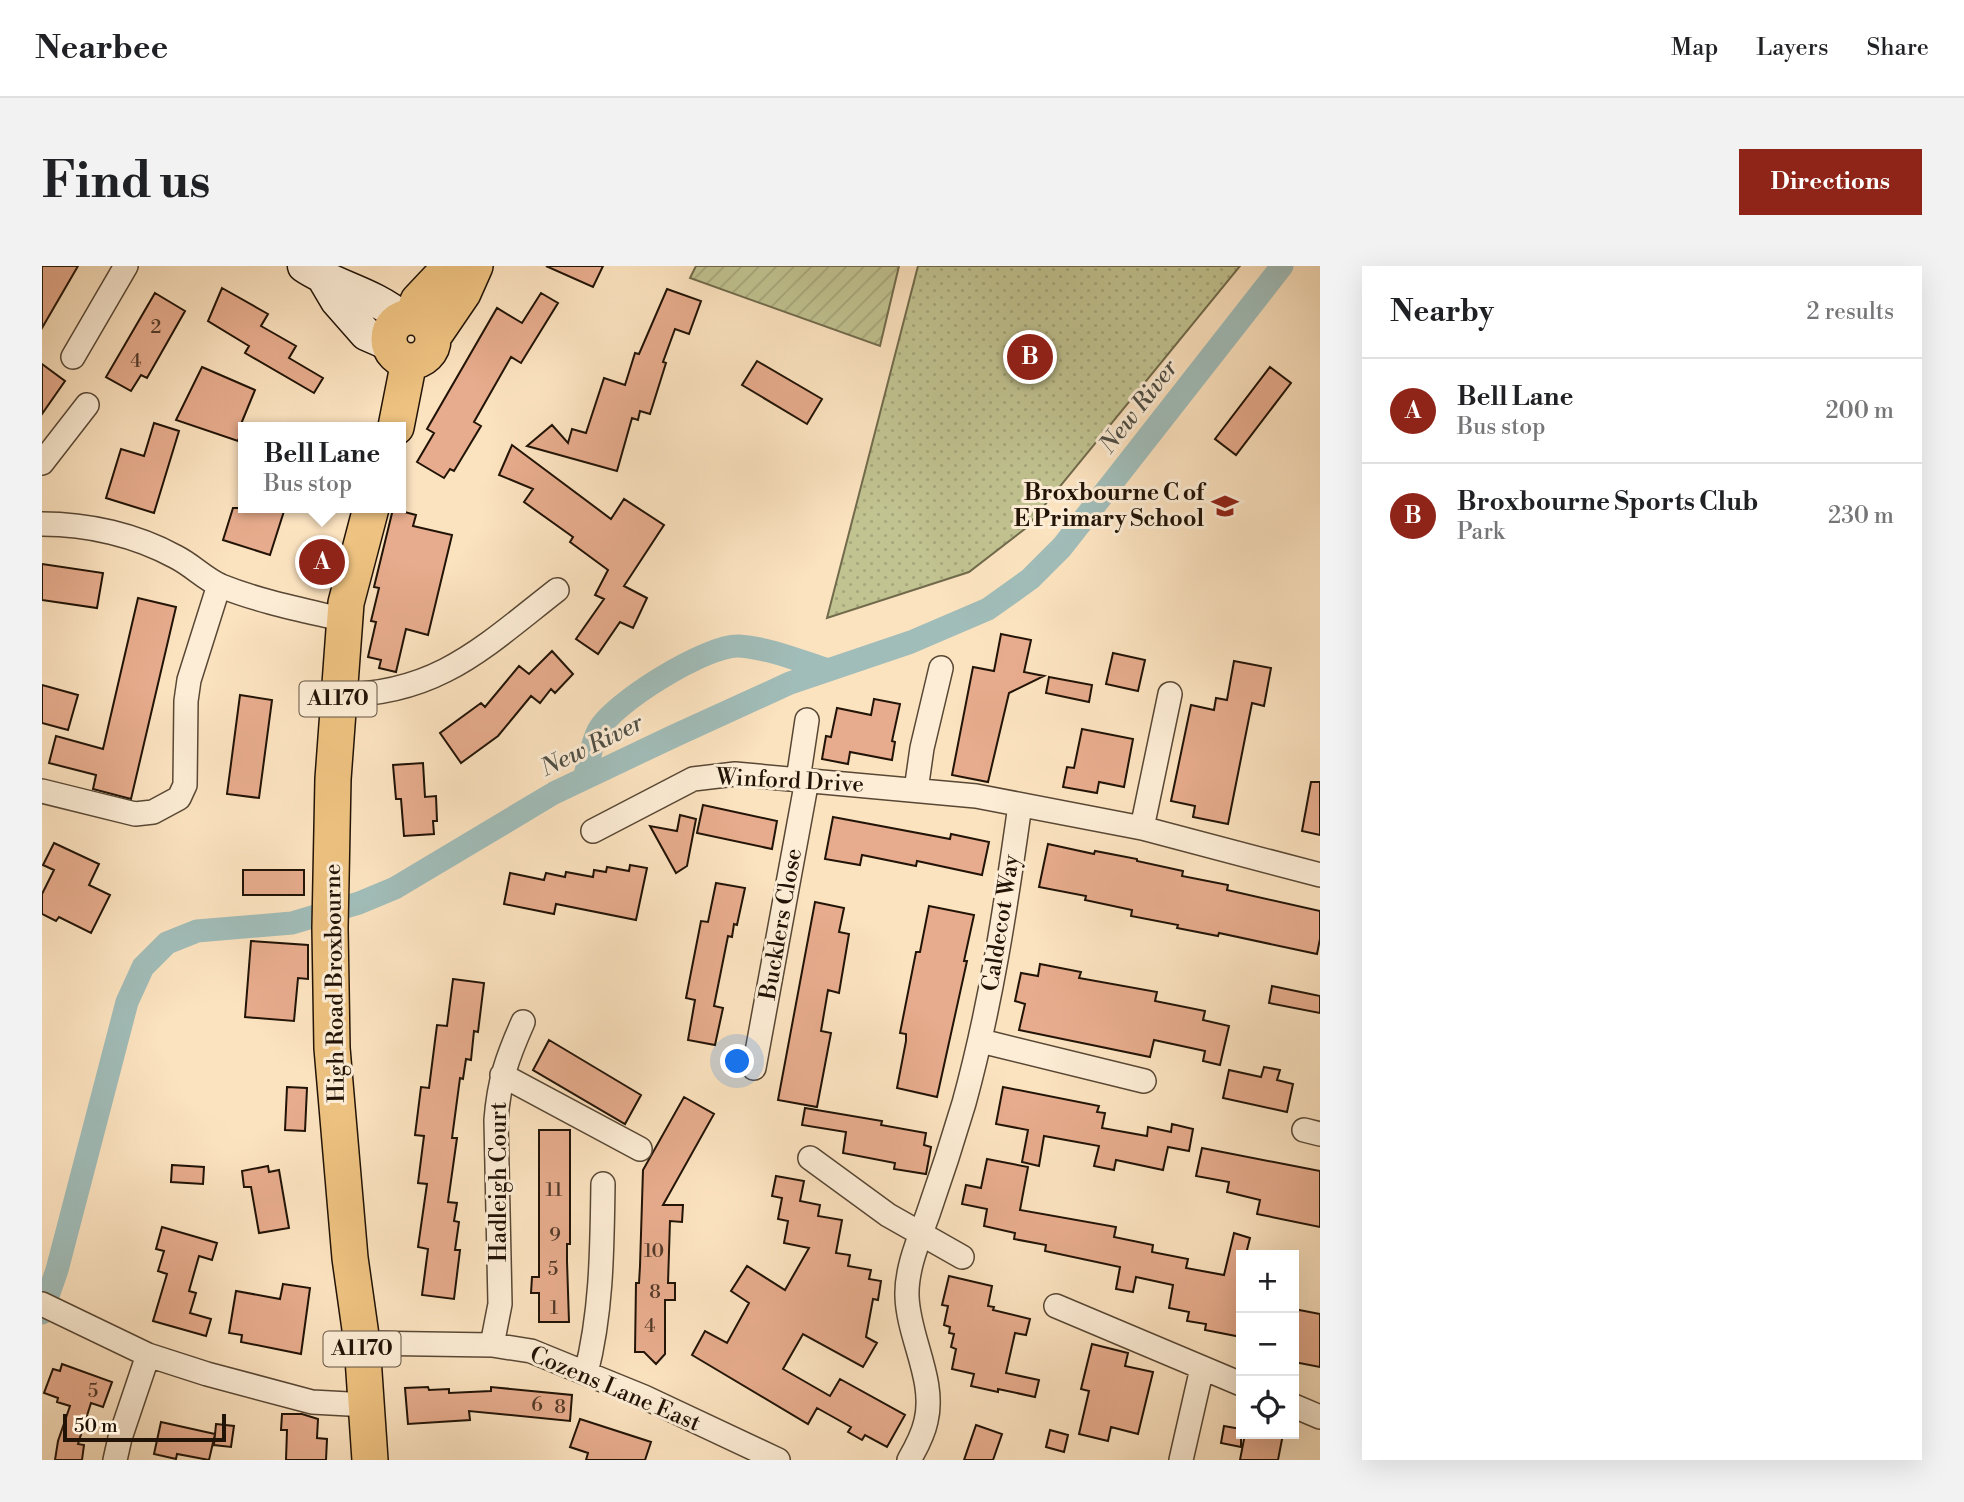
<!DOCTYPE html>
<meta charset="utf-8">
<style>
body{margin:0;font-family:"Libre Bodoni",serif;background:#f2f2f2;color:#202124}
.controls{position:absolute;right:21px;bottom:21px;display:grid;overflow:hidden;border-radius:0px;box-shadow:0 7px 28px #0002}
.controls button{width:63px;height:63px;display:grid;place-items:center;padding:0;border:0;border-bottom:2px solid #e0e0e0;background:#fff;color:#202124;font:35px sans-serif}
.scale{position:absolute;left:21px;bottom:18px;width:163px;box-sizing:border-box;padding-left:7px;border:4px solid #211306;border-top:0;font-size:19px;line-height:24px;white-space:nowrap;color:#211306;-webkit-text-stroke:5px #fdedd6;paint-order:stroke}
.you{position:absolute;left:696px;top:796px;width:24px;height:24px;margin:-18px;border:5px solid #fff;border-radius:50%;background:#1a73e8;box-shadow:0 0 0 10px #1a73e833}
.badge{display:grid;place-items:center;width:46px;height:46px;border-radius:50%;background:#8f2418;color:#fff;font-size:23px;font-weight:700}
.pin{position:absolute;translate:-50% -50%;border:4px solid #fff;box-shadow:0 2px 7px #0006}
.popup{position:absolute;left:196px;top:156px;width:168px;height:91px;box-sizing:border-box;display:grid;place-content:center;border-radius:0px;background:#fff;filter:drop-shadow(0 2px 5px #0005);font-size:23px;white-space:nowrap;color:#757577}
.popup b{font-size:26px;color:#202124}
.popup::after{content:'';position:absolute;left:50%;top:100%;margin-left:-14px;border:14px solid transparent;border-top-color:#fff}
.list{margin:0;padding:0;list-style:none}
h2{display:flex;justify-content:space-between;align-items:center;height:91px;margin:0;padding:0 28px;font-size:30px}
h2 small{font-size:23px;font-weight:400;color:#757577}
.list li{display:grid;grid-template-columns:46px 1fr auto;gap:21px;align-items:center;box-sizing:border-box;height:105px;padding:0 28px;border-top:2px solid #e0e0e0}
.list b{display:block;font-size:26px;white-space:nowrap}
.list p{margin:0;font-size:23px;white-space:nowrap;color:#757577}
.list em{font-size:23px;font-style:normal;color:#757577}
.icon{flex:none;width:38px;height:38px;fill:none;stroke:currentColor;stroke-width:2;stroke-linecap:round;stroke-linejoin:round}
.map{position:relative;flex:none;width:1278px;height:1194px;overflow:hidden;border-radius:0px}
header{display:flex;align-items:center;gap:42px;box-sizing:border-box;height:98px;padding:0 35px;background:#fff;border-bottom:2px solid #e0e0e0}
header strong{font-size:33px}
nav{display:flex;gap:38px;margin-inline-start:auto;font-size:24px}
.intro{display:flex;align-items:center;justify-content:space-between;box-sizing:border-box;height:168px;padding:0 42px}
h1{margin:0;font-size:49px}
.button{padding:18px 32px;border-radius:0px;background:#8f2418;color:#fff;font-size:24px;font-weight:700}
main{display:flex;gap:42px;padding:0 42px}
aside{flex:1;background:#fff;border-radius:0px;box-shadow:0 7px 28px #0002}
.map>svg:first-child{display:block}
</style>
<header>
<strong>Nearbee</strong>
<nav><a>Map</a><a>Layers</a><a>Share</a></nav>
</header>
<div class="intro"><h1>Find us</h1><a class="button">Directions</a></div>
<main>
<div class="map">
<svg width="1278" height="1194" viewBox="0 0 1278 1194">
<defs>
<pattern id="park-dots" width="8" height="8" patternUnits="userSpaceOnUse" patternTransform="scale(1.75)"><rect width="8" height="8" fill="#c1c391"/><path d="M2 2h.1M6 6h.1" fill="none" stroke="#a6a77c" stroke-width="1.8" stroke-linecap="round"/></pattern>
<pattern id="garden-furrows" width="10" height="10" patternUnits="userSpaceOnUse" patternTransform="scale(1.75)"><rect width="10" height="10" fill="#c1c391"/><path d="M-1 1l2-2M0 10L10 0M9 11l2-2" fill="none" stroke="#a6a77c"/></pattern>
</defs>
<rect width="100%" height="100%" fill="#fce3c0"/>
<filter id="stains"><feTurbulence type="fractalNoise" baseFrequency=".00286" numOctaves="4"/><feColorMatrix values="0 0 0 0 .2 0 0 0 0 .09 0 0 0 0 .02 0 0 0 .5 -.17"/></filter>
<radialGradient id="worn" r=".72"><stop offset=".6" stop-color="#630" stop-opacity="0"/><stop offset="1" stop-color="#630" stop-opacity=".3"/></radialGradient>
<path fill="url(#park-dots)" stroke="#716b4c" stroke-width="2" d="M 876,0 L 1198,0 L 984,262 L 927,306 L 785,352 Z"/>
<path fill="url(#garden-furrows)" stroke="#716b4c" stroke-width="2" d="M 654,0 L 857,0 L 838,80 L 648,12 Z"/>
<g fill="none" stroke-linecap="round" stroke-linejoin="round">
<path stroke="#a1bdb9" stroke-width="23" d="M 542,512 C 547,497 549,479 556,465 C 570,437 666,378 697,380 C 727,382 758,395 786,404
M 0,1047 L 15,1004 L 85,736 L 101,701 L 125,677 L 155,665 L 250,657 L 317,637 L 353,622 L 512,527 L 632,470 L 748,417 L 869,376 L 946,343 L 988,313 L 1020,281 L 1240,0"/>
</g>
<path fill="#e7ac8d" stroke="#211306" stroke-width="2" d="M 0,0 L 36,0 L 0,62 Z
M 504,0 L 561,0 L 551,21 Z
M 180,22 L 226,48 L 219,60 L 254,80 L 247,92 L 281,112 L 272,127 L 203,87 L 207,80 L 166,55 Z
M 625,23 L 659,35 L 647,68 L 633,63 L 621,96 L 624,97 L 608,148 L 598,145 L 596,154 L 590,152 L 575,205 L 485,180 L 510,159 L 526,177 L 530,163 L 544,167 L 562,112 L 583,119 L 593,87 L 597,88 Z
M 113,27 L 143,45 L 105,112 L 99,109 L 89,125 L 64,111 Z
M 499,27 L 516,37 L 479,97 L 469,91 L 432,156 L 439,160 L 412,205 L 408,203 L 402,212 L 375,196 L 392,167 L 385,163 L 455,42 L 480,57 Z
M 715,95 L 780,133 L 765,158 L 700,119 Z
M 0,98 L 23,115 L 0,148 Z
M 160,101 L 213,124 L 199,158 L 205,160 L 201,161 L 196,175 L 134,154 Z
M 1228,101 L 1249,117 L 1194,189 L 1173,173 Z
M 112,157 L 137,165 L 112,247 L 64,232 L 79,183 L 102,190 Z
M 470,179 L 569,253 L 582,233 L 622,259 L 582,320 L 605,332 L 591,362 L 578,356 L 556,388 L 534,373 L 562,333 L 553,329 L 566,304 L 528,276 L 531,271 L 482,236 L 491,223 L 457,209 Z
M 191,242 L 243,242 L 228,289 L 181,274 Z
M 351,243 L 374,249 L 371,260 L 410,269 L 386,369 L 364,363 L 354,406 L 337,402 L 339,394 L 326,391 L 334,356 L 329,355 L 337,322 L 332,321 Z
M 0,298 L 61,307 L 55,342 L 0,334 Z
M 96,332 L 134,341 L 89,533 L 51,523 L 54,509 L 7,497 L 14,470 L 61,483 Z
M 959,368 L 989,374 L 982,406 L 1002,410 L 967,427 L 946,516 L 910,509 L 931,401 L 952,405 Z
M 510,385 L 531,408 L 513,427 L 509,423 L 498,437 L 489,430 L 456,470 L 419,497 L 398,467 L 439,437 L 443,441 L 477,400 L 487,408 Z
M 1071,387 L 1103,394 L 1096,425 L 1064,418 Z
M 1192,395 L 1229,402 L 1222,440 L 1210,437 L 1186,558 L 1151,551 L 1153,540 L 1129,535 L 1149,439 L 1172,444 L 1174,432 L 1185,434 Z
M 1007,411 L 1050,419 L 1047,436 L 1004,427 Z
M 0,419 L 36,429 L 26,464 L 0,457 Z
M 198,429 L 230,434 L 217,532 L 185,528 Z
M 832,433 L 858,438 L 850,475 L 853,476 L 850,494 L 808,486 L 806,498 L 780,493 L 784,470 L 789,471 L 795,442 L 829,449 Z
M 1040,463 L 1091,473 L 1082,521 L 1057,516 L 1055,527 L 1021,521 L 1025,501 L 1032,502 Z
M 381,497 L 383,531 L 394,530 L 395,555 L 391,555 L 392,568 L 362,570 L 359,533 L 354,533 L 351,499 Z
M 1269,516 L 1278,516 L 1278,569 L 1260,565 Z
M 661,539 L 735,555 L 730,583 L 655,567 Z
M 638,549 L 654,553 L 645,600 L 634,607 L 608,560 L 635,565 Z
M 791,551 L 908,573 L 909,568 L 947,576 L 940,609 L 875,595 L 874,600 L 820,589 L 818,599 L 783,593 Z
M 12,577 L 57,598 L 47,619 L 68,629 L 49,667 L 17,651 L 14,655 L 0,648 L 0,628 L 12,604 L 1,599 Z
M 1006,578 L 1052,588 L 1053,585 L 1095,593 L 1095,595 L 1141,605 L 1140,610 L 1186,619 L 1185,624 L 1278,645 L 1278,673 L 1275,688 L 1177,667 L 1176,670 L 1135,662 L 1136,659 L 1089,650 L 1090,644 L 1043,634 L 1044,630 L 997,621 Z
M 588,599 L 605,602 L 594,654 L 514,638 L 512,648 L 462,638 L 468,607 L 502,614 L 504,607 L 523,611 L 524,606 L 551,611 L 552,604 L 564,606 L 565,601 L 587,605 Z
M 201,604 L 262,604 L 262,629 L 201,629 Z
M 674,617 L 703,622 L 695,659 L 692,658 L 690,671 L 686,670 L 672,740 L 681,742 L 673,779 L 646,774 L 653,734 L 644,732 L 659,655 L 666,656 Z
M 773,636 L 802,642 L 797,666 L 807,668 L 797,727 L 786,724 L 779,765 L 789,767 L 775,841 L 736,834 Z
M 887,640 L 932,649 L 922,695 L 925,695 L 895,831 L 855,822 L 864,775 L 864,768 L 858,767 L 874,686 L 878,686 Z
M 209,675 L 266,679 L 266,713 L 256,712 L 252,755 L 203,751 Z
M 998,698 L 1039,706 L 1037,712 L 1115,726 L 1113,735 L 1163,745 L 1161,754 L 1187,760 L 1178,799 L 1161,795 L 1163,785 L 1112,774 L 1108,791 L 977,764 L 983,738 L 973,735 L 979,707 L 996,710 Z
M 411,713 L 442,717 L 436,766 L 432,765 L 429,794 L 424,793 L 421,813 L 418,812 L 410,872 L 415,872 L 406,936 L 415,937 L 412,955 L 417,956 L 413,984 L 418,984 L 412,1033 L 380,1029 L 386,983 L 376,981 L 385,918 L 376,917 L 382,870 L 373,869 L 379,821 L 387,822 L 395,759 L 405,760 Z
M 1230,720 L 1278,730 L 1278,747 L 1227,737 Z
M 507,774 L 599,829 L 583,858 L 491,804 Z
M 1222,801 L 1238,804 L 1235,814 L 1251,818 L 1245,846 L 1181,832 L 1187,804 L 1219,811 Z
M 245,821 L 265,822 L 263,865 L 243,864 Z
M 961,821 L 1057,840 L 1055,846 L 1063,847 L 1060,862 L 1105,870 L 1106,861 L 1129,866 L 1130,858 L 1151,863 L 1147,885 L 1126,881 L 1121,904 L 1074,894 L 1072,904 L 1052,900 L 1057,880 L 1002,870 L 997,900 L 980,896 L 986,864 L 954,858 Z
M 642,831 L 672,848 L 621,939 L 641,939 L 640,956 L 628,955 L 626,1017 L 633,1017 L 633,1034 L 623,1034 L 623,1088 L 614,1098 L 602,1086 L 593,1086 L 594,1017 L 597,1017 L 598,1000 L 601,904 Z
M 763,842 L 840,855 L 839,859 L 884,867 L 882,879 L 889,881 L 884,908 L 852,903 L 853,897 L 801,887 L 804,866 L 760,859 Z
M 497,864 L 528,864 L 528,978 L 525,978 L 525,995 L 527,1056 L 497,1056 L 497,1027 L 489,1027 L 490,1011 L 497,1011 Z
M 1160,882 L 1278,905 L 1278,961 L 1215,948 L 1218,934 L 1185,926 L 1187,916 L 1154,910 Z
M 945,893 L 986,901 L 978,944 L 1074,961 L 1072,971 L 1111,979 L 1110,986 L 1146,993 L 1144,1002 L 1182,1009 L 1192,967 L 1208,972 L 1204,988 L 1199,987 L 1199,1071 L 1163,1064 L 1164,1058 L 1145,1055 L 1147,1046 L 1127,1042 L 1131,1019 L 1094,1011 L 1091,1026 L 1074,1023 L 1078,1001 L 1003,985 L 1004,979 L 972,973 L 973,967 L 942,960 L 945,943 L 920,938 L 924,919 L 939,922 Z
M 130,899 L 162,901 L 161,918 L 129,916 Z
M 226,900 L 227,906 L 237,904 L 247,962 L 217,967 L 209,921 L 202,921 L 200,905 Z
M 734,910 L 762,915 L 758,935 L 778,939 L 776,950 L 800,954 L 794,987 L 808,989 L 806,1000 L 829,1004 L 827,1013 L 839,1015 L 836,1034 L 831,1033 L 824,1071 L 835,1077 L 821,1101 L 761,1068 L 741,1103 L 788,1130 L 798,1113 L 863,1149 L 845,1181 L 823,1169 L 820,1174 L 806,1166 L 809,1161 L 775,1142 L 766,1158 L 650,1089 L 663,1065 L 685,1077 L 707,1037 L 689,1025 L 705,1000 L 743,1024 L 767,982 L 742,977 L 746,955 L 736,953 L 740,932 L 730,930 Z
M 120,961 L 175,977 L 170,994 L 157,990 L 147,1025 L 154,1027 L 148,1047 L 169,1053 L 164,1070 L 111,1055 L 125,1008 L 116,1005 L 122,985 L 114,983 Z
M 907,1010 L 950,1020 L 946,1040 L 952,1041 L 951,1044 L 988,1053 L 984,1069 L 973,1067 L 964,1107 L 997,1114 L 993,1131 L 956,1123 L 956,1126 L 929,1120 L 932,1108 L 910,1103 L 914,1083 L 909,1081 L 912,1068 L 907,1067 L 908,1061 L 902,1059 L 906,1040 L 900,1039 Z
M 241,1018 L 268,1022 L 259,1088 L 199,1076 L 200,1069 L 187,1067 L 194,1025 L 238,1033 Z
M 1252,1043 L 1278,1048 L 1278,1101 L 1252,1096 L 1256,1073 L 1252,1072 Z
M 1050,1078 L 1086,1087 L 1083,1100 L 1111,1106 L 1096,1168 L 1069,1161 L 1066,1175 L 1037,1168 L 1047,1125 L 1039,1123 Z
M 20,1098 L 70,1116 L 61,1141 L 49,1137 L 36,1178 L 42,1179 L 40,1194 L 13,1194 L 16,1175 L 28,1140 L 15,1136 L 16,1132 L 2,1127 L 11,1103 L 18,1105 Z
M 386,1121 L 387,1124 L 407,1123 L 407,1127 L 449,1125 L 449,1121 L 530,1129 L 528,1155 L 427,1145 L 428,1154 L 366,1158 L 363,1122 Z
M 240,1148 L 260,1148 L 276,1153 L 275,1172 L 285,1173 L 284,1194 L 244,1194 L 245,1164 L 239,1164 Z
M 538,1153 L 609,1176 L 603,1194 L 544,1194 L 546,1187 L 528,1181 Z
M 119,1156 L 173,1168 L 167,1194 L 135,1188 L 134,1193 L 112,1188 Z
M 174,1158 L 192,1160 L 189,1181 L 172,1179 Z
M 934,1159 L 960,1168 L 951,1194 L 922,1194 Z
M 1182,1160 L 1199,1163 L 1199,1181 L 1179,1177 Z
M 1008,1164 L 1026,1169 L 1022,1186 L 1004,1181 Z
M 1203,1168 L 1241,1168 L 1236,1194 L 1198,1194 Z"/>
<g fill="none" stroke-linecap="round" stroke-linejoin="round">
<g stroke="#584734" stroke-width="26">
<path id="street" d="M 31,91 L 84,0
M 0,197 L 45,139
M 0,258 C 46,258 94,269 134,291 C 150,299 163,313 179,320 C 219,336 261,344 303,354
M 296,429 C 395,429 442,381 515,324
M 756,514 L 765,454
M 874,524 L 880,482 L 899,402
M 0,525 L 93,548 L 111,546 L 137,532 L 143,519 L 144,435 L 147,414 L 177,319
M 1100,562 L 1128,428
M 551,565 L 651,513 L 693,508 L 934,530 L 1100,562 L 1278,609
M 939,775 L 1102,815
M 712,802 L 765,514
M 460,809 L 598,883
M 1262,864 L 1278,868
M 768,892 L 846,949 L 920,991
M 0,1038 L 106,1089 L 165,1108 L 270,1136 L 325,1139
M 1014,1040 L 1199,1118
M 320,1077 L 450,1079 L 489,1085 L 602,1131 L 736,1194
M 450,1079 L 458,1038 L 454,854 C 457,815 465,792 481,756
M 544,1107 C 560,1045 560,981 561,918
M 1252,1140 L 1278,1151
M 73,1194 L 78,1172 L 106,1089
M 867,1194 C 874,1182 881,1169 884,1155 C 894,1114 866,1071 865,1030 C 864,1003 877,973 886,948 C 899,911 911,874 922,837 C 949,739 964,639 978,539
M 1139,1194 L 1160,1102"/>
</g>
<g stroke="#211306" stroke-width="35">
<path id="secondary" d="M 262,0 C 293,21 331,27 360,52
M 282,13 L 295,35 L 324,68 L 347,78"/>
</g>
<g stroke="#211306" stroke-width="38">
<path id="primary" d="M 371,51 L 376,35 L 409,0
M347 73a22 22 0 1 1 44 0a22 22 0 1 1-44 0Z
M 391,71 L 421,27 L 433,0
M 354,161 L 367,95
M 328,1194 L 320,1077 L 308,992 L 290,782 L 288,662 L 291,513 L 304,337 L 329,242"/>
</g>
<use href="#street" stroke="#fdedd6" stroke-width="23"/>
<use href="#secondary" stroke="#fdedd6" stroke-width="32"/>
<use href="#primary" stroke="#eec280" stroke-width="35"/>
</g>
<defs>
<g id="school-bare" transform="scale(2.1)"><path d="M0-5L7-2L0 1L-7-2ZM-4 1L0 2.5L4 1V4Q0 6-4 4Z" fill="#8f2418" stroke="#fdedd6" stroke-width="2.5" paint-order="stroke"/></g>
</defs>
<g fill-rule="evenodd">
<use href="#school-bare" x="1183" y="240"/>
</g>
<g text-anchor="middle" dominant-baseline="central" stroke-width="6" stroke-linejoin="round" paint-order="stroke">
<g font-size="19" fill="#523928">
<text x="114" y="61">2</text>
<text x="94" y="95">4</text>
<text x="512" y="924">11</text>
<text x="513" y="969">9</text>
<text x="612" y="985">10</text>
<text x="511" y="1003">5</text>
<text x="613" y="1026">8</text>
<text x="512" y="1042">1</text>
<text x="608" y="1060">4</text>
<text x="51" y="1125">5</text>
<text x="495" y="1139">6</text>
<text x="518" y="1141">8</text>
</g>
<g fill="#fdedd6" stroke="#635444" stroke-width="2">
<rect x="257.5" y="415.5" width="77" height="35" rx="5"/>
<rect x="281.5" y="1065.5" width="77" height="35" rx="5"/>
</g>
<g font-size="21" font-weight="bold" fill="#211306">
<text x="296" y="433">A1170</text>
<text x="320" y="1083">A1170</text>
</g>
<g font-size="23" font-weight="bold" fill="#211306" stroke="#fdedd6" text-anchor="end">
<text x="1162" y="227">Broxbourne C of<tspan x="1162" dy="26">E Primary School</tspan></text>
</g>
<g font-size="23" fill="#211306" stroke="#fdedd6">
<text transform="translate(748 515) rotate(3)">Winford Drive</text>
<text transform="translate(959 657) rotate(-81)">Caldecot Way</text>
<text transform="translate(739 658) rotate(-80)">Bucklers Close</text>
<text transform="translate(293 717) rotate(-91)">High Road Broxbourne</text>
<text transform="translate(457 916) rotate(-90)">Hadleigh Court</text>
<text transform="translate(573 1123) rotate(23)">Cozens Lane East</text>
</g>
<g font-size="24" font-style="italic" fill="#4e4e45" stroke="#fdedd6">
<text transform="translate(1097 141) rotate(-52)">New River</text>
<text transform="translate(550 480) rotate(-26)">New River</text>
</g>
</g>
<rect width="100%" height="100%" filter="url(#stains)"/>
<rect width="100%" height="100%" fill="url(#worn)"/>
</svg>
<div class="controls">
<button>+</button>
<button>−</button>
<button><svg class="icon" aria-label="locate" viewBox="0 0 24 24"><circle cx="12" cy="12" r="6"/><path d="M12 2v4M12 18v4M2 12h4M18 12h4"/></svg></button>
</div>
<div class="scale">50 m</div>
<div class="you"></div>
<div class="pin badge" style="left:280px;top:296px">A</div>
<div class="popup"><b>Bell Lane</b>Bus stop</div>
<div class="pin badge" style="left:988px;top:91px">B</div>
</div>
<aside>
<h2>Nearby<small>2 results</small></h2>
<ul class="list">
<li><span class="badge">A</span><div><b>Bell Lane</b><p>Bus stop</p></div><em>200 m</em></li>
<li><span class="badge">B</span><div><b>Broxbourne Sports Club</b><p>Park</p></div><em>230 m</em></li>
</ul>
</aside>
</main>
